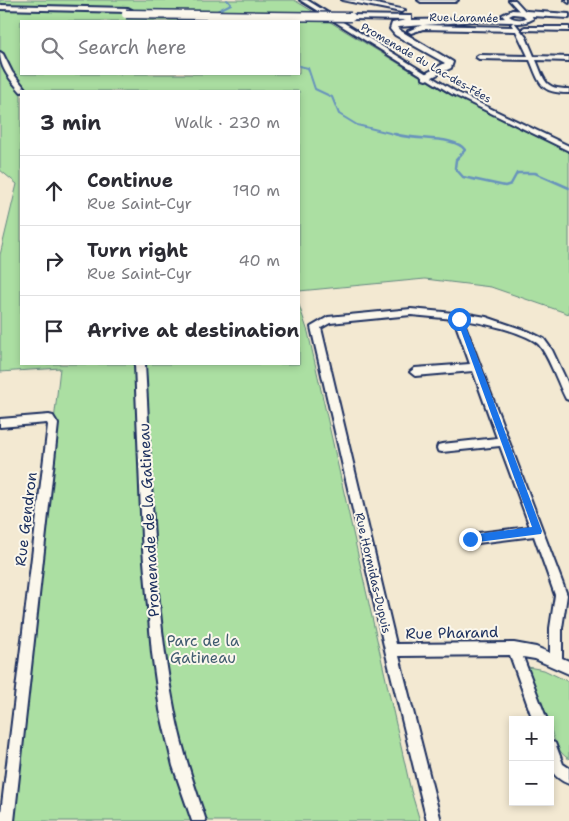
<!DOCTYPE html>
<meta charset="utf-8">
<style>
body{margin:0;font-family:"Shantell Sans",sans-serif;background:#f2f2f3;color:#2b2b33}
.controls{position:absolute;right:15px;bottom:15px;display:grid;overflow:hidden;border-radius:0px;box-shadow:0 2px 8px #0003}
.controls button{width:45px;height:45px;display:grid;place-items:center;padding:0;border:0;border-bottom:1px solid #e1e1e2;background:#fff;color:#2b2b33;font:25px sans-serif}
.stop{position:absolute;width:15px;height:15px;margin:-11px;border:4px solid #1a73e8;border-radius:50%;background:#fff}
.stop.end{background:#1a73e8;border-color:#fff;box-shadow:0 1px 5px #0008}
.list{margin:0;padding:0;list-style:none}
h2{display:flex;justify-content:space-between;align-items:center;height:65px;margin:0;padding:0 20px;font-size:21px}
h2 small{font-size:16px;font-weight:400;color:#7c7c81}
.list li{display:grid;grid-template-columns:32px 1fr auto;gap:15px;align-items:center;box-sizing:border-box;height:70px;padding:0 20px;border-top:1px solid #e1e1e2}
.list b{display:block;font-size:19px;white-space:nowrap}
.list p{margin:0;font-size:16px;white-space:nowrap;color:#7c7c81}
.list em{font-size:16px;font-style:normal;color:#7c7c81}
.icon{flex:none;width:28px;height:28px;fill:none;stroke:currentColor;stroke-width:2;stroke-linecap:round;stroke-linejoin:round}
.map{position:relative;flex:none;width:569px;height:821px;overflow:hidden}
.search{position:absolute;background:#fff;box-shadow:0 2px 8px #0003;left:20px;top:20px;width:280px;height:55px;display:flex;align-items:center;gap:12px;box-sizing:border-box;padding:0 18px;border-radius:0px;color:#7c7c81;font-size:19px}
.panel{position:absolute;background:#fff;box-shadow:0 2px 8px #0003;left:20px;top:90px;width:280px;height:275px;border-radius:0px}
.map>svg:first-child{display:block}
</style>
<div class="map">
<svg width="569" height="821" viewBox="0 0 569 821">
<rect width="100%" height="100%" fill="#f3e9d2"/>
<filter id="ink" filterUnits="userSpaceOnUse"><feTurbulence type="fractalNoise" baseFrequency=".02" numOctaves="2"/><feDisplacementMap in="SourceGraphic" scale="10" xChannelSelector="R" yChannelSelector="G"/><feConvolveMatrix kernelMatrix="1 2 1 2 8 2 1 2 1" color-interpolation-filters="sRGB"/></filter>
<g filter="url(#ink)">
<path fill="#abdfa2" stroke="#638780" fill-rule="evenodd" d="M 0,0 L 294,0 L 444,91 L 569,152 L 569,314 L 491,287 L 425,279 L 299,291 L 299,91 L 21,91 L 21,364 L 299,364 L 299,305 L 308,332 L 411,791 L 420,821 L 9,821 L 60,368 L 0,372 L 0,255 L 17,184 L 0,170 ZM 21,21 L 299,21 L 299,74 L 21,74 Z
M 528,667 L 544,670 L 569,682 L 569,759 C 557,753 550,732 550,720 L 548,720 Z"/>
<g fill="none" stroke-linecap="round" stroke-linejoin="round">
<path stroke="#6793bc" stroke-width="2" d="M 213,13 L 231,4 L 227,0
M 299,66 L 308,68 L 315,89 L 332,97 L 339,114 L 357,125 L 398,135"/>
<path stroke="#6793bc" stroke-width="2.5" d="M 395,134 C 412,141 456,135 465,150 L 456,160 L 455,168 L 463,177 L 505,186 L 511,184 L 517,173 L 535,173 L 569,188"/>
<g stroke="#1b2f5e" stroke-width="4">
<path id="minor" d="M 300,0 L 307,0 L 456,92 L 569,146 L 569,151 L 452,94 Z
M 418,0 L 458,0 L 455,2 L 421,2 Z
M 509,0 L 515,0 L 526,12 L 526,14 L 522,14 Z
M 565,0 L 569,0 L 569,3 Z
M 514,22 L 526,37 L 534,56 L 569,57 L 569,61 L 536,60 C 545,81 544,89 569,89 L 569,93 C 540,93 540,84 530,60 L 479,59 L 476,57 L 479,55 L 528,56 L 516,31 L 423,29 L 411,33 L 408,31 L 422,25 L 513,27 L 511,24 Z
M 525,27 L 569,27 L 569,31 L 523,30 L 523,28 Z
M 0,52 L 3,54 L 12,72 L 27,91 L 21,92 C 11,80 0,69 0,52 Z
M 411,309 L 454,313 L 457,312 L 486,317 L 530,332 L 544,339 L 552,350 L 569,386 L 569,400 L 566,399 C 559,386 547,351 537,343 C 524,332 481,322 463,320 L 567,595 L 562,628 L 562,658 L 569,661 L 569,674 L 535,659 L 523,657 L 547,720 L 533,720 L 510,655 L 399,656 L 441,821 L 427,821 L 385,650 L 311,327 L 328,317 ZM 411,315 L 454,319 L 470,364 L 415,368 L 410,372 L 415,376 L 473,371 L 497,438 L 442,444 L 438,445 L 437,448 L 438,451 L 442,452 L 500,446 L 530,527 L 470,534 L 466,535 L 464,539 L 466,543 L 470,544 L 534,536 L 555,595 L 550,628 L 550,653 L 536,647 L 514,643 L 396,644 L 321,328 L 330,323 Z
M 135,364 L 145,364 C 152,479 152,595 174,708 C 181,747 194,784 206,821 L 192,821 L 173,766 L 160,710 L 152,653 L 142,538 Z
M 49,415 L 53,416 L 58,424 L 14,821 L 0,821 L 48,425 L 47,423 L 0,427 L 0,419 Z
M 550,741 L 555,743 L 563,764 L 569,768 L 569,784 C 546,775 550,762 550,741 Z"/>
</g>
<g stroke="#1b2f5e" stroke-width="4">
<path id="major" d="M 512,10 L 569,14 L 569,18 L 532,16 L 533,19 C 522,25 510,25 502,15 ZM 513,14 L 523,15 L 526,18 C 521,20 514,20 509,16 Z"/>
</g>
<g stroke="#1b2f5e" stroke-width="4">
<path id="highway" d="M 342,0 L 358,0 L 405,10 L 401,12 Z
M 0,5 L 128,8 L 132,10 L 128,12 L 0,9 Z
M 348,15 L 408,16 L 411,16 L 411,20 L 510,18 L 514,20 L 510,22 L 476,21 L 398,27 L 401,31 L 453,62 L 451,68 L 426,80 L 423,79 L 423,75 L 445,63 L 395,35 L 390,29 L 392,23 L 406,20 L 351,19 L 348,19 Z"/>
</g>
<use href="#minor" fill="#fbf7ec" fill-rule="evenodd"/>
<use href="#major" fill="#fbf7ec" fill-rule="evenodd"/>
<use href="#highway" fill="#fbf7ec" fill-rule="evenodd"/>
<g stroke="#1b2f5e" stroke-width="11" stroke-linecap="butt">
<path id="highway-bridge" d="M 126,14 L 351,17"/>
</g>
<use href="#highway-bridge" stroke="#fbf7ec" stroke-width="8"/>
</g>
</g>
<path fill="#1a73e8" d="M 456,317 L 463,319 L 542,531 L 541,534 L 470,543 L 466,539 L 470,535 L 532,527 Z"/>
<g text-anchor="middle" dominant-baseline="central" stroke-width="4" stroke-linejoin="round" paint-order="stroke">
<g font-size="11" fill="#1b2f5e" stroke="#fbf7ec">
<text transform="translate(464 18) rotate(1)">Rue Laramée</text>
<text transform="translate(426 63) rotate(30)">Promenade du Lac-des-Fées</text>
</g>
<g font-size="12" fill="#1b2f5e" stroke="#fbf7ec">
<text transform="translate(373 573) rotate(77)">Rue Hormidas-Dupuis</text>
</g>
<g font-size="15" fill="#1b2f5e" stroke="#fbf7ec">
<text transform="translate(26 519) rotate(-83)">Rue Gendron</text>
<text transform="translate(149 520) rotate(-93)">Promenade de la Gatineau</text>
<text transform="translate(452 633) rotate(-1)">Rue Pharand</text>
</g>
<g font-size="15" fill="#3f5b6f" stroke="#fbf7ec">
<text x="203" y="641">Parc de la<tspan x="203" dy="17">Gatineau</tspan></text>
</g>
</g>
</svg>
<div class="controls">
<button>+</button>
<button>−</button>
</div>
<div class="stop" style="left:459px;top:319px"></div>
<div class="stop end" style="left:470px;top:539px"></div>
<div class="search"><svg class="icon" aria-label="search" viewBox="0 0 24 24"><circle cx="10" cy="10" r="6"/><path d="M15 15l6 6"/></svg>Search here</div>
<section class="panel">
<h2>3 min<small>Walk · 230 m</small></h2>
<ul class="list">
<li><svg class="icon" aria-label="ahead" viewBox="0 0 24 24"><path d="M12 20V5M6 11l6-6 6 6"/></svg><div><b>Continue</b><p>Rue Saint-Cyr</p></div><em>190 m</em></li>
<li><svg class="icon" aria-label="right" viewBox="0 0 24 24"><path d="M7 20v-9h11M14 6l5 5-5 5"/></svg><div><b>Turn right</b><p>Rue Saint-Cyr</p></div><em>40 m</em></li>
<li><svg class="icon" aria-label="arrive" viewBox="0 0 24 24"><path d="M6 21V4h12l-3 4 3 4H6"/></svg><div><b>Arrive at destination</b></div></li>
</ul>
</section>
</div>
